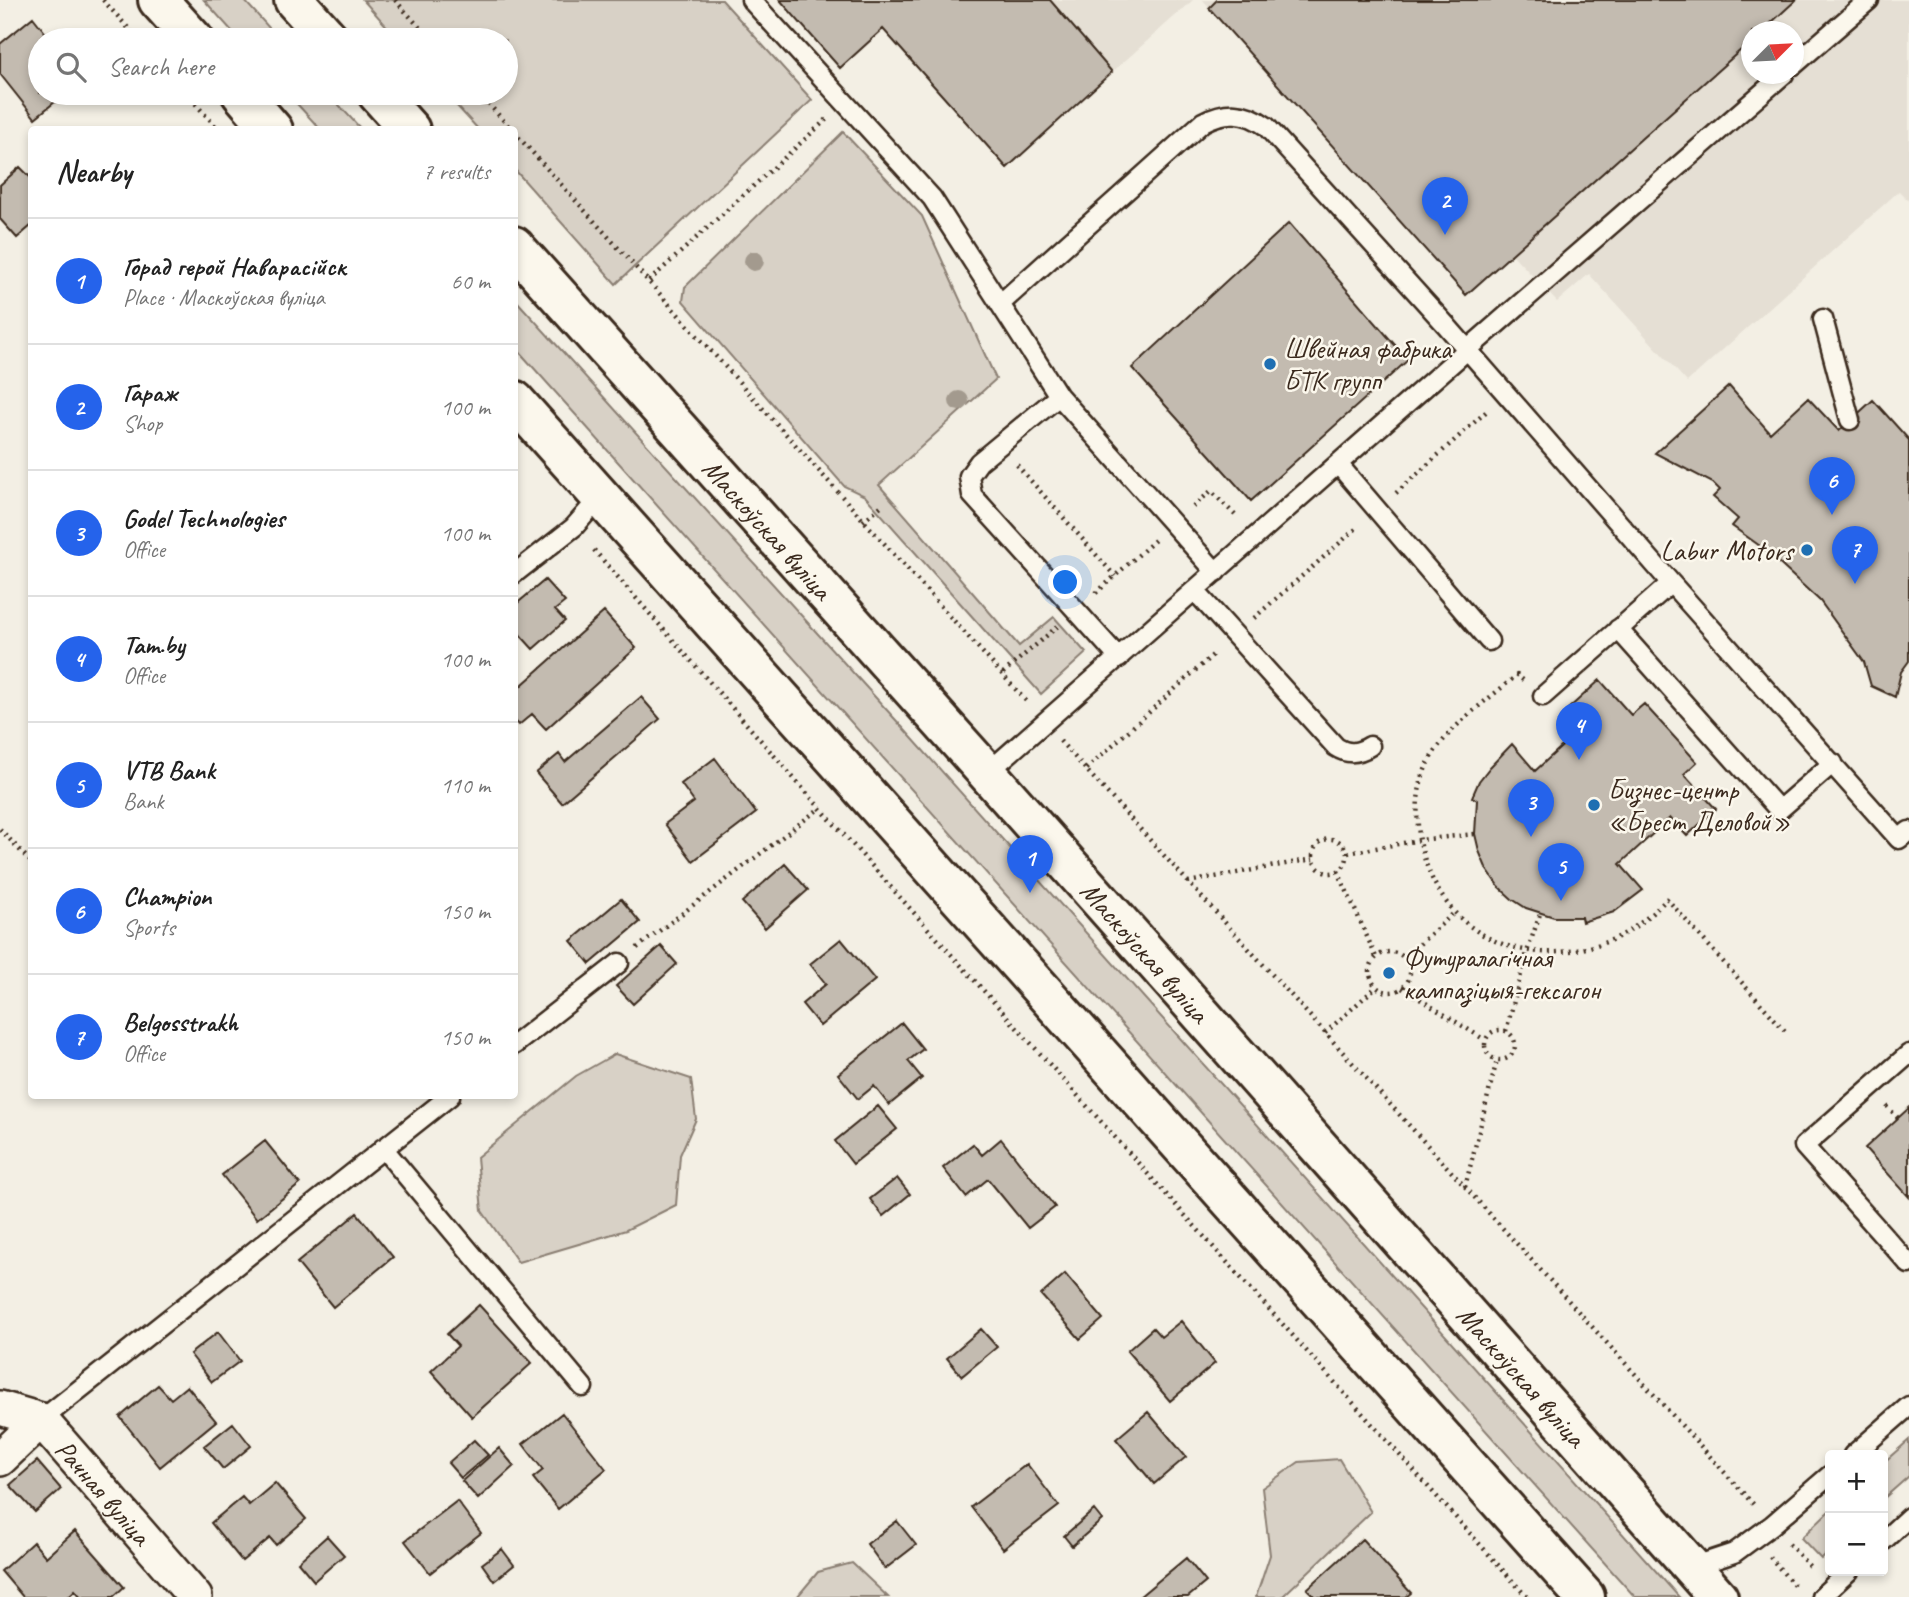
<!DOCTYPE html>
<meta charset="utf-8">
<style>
body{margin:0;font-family:Caveat,sans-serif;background:#f2f2f2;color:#222}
.controls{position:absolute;right:21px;bottom:21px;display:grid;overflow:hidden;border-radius:7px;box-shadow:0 4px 10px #0003}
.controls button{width:63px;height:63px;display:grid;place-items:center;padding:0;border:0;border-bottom:2px solid #e0e0e0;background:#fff;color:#222;font:35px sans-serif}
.compass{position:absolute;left:1741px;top:21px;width:63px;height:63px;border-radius:50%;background:#fff;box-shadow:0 4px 10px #0003;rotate:66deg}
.you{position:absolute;left:1066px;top:583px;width:24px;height:24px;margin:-18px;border:5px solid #fff;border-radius:50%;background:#1a73e8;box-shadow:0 0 0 10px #1a73e833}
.badge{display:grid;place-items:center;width:46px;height:46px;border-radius:50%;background:#2563eb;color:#fff;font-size:23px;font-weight:700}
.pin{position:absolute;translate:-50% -58px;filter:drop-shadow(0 2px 4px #0008)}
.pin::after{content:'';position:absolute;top:37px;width:24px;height:21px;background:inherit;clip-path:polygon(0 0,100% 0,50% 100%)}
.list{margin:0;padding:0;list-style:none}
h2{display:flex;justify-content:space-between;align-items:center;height:91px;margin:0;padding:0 28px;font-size:30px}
h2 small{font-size:23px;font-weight:400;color:#767676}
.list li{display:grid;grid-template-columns:46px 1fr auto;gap:21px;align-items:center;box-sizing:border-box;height:126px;padding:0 28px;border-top:2px solid #e0e0e0}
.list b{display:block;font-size:26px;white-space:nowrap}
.list p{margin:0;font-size:23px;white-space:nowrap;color:#767676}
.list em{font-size:23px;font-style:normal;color:#767676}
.icon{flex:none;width:38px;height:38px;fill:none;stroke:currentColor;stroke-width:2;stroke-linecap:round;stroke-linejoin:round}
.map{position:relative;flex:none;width:1909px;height:1597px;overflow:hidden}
.search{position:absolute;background:#fff;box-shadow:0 4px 10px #0003;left:28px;top:28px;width:490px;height:77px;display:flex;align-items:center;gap:18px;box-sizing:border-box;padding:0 24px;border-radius:38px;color:#767676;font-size:26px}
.panel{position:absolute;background:#fff;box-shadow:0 4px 10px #0003;left:28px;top:126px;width:490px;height:973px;border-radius:7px}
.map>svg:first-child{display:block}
</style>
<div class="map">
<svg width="1909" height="1597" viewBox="0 0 1909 1597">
<rect width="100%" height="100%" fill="#f3efe4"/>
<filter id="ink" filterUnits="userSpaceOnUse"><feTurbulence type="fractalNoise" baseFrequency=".0143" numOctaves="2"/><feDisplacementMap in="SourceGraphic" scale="14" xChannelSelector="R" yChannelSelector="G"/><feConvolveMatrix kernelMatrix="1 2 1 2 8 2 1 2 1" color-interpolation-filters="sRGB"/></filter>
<g filter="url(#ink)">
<path fill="#e5dfd4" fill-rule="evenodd" d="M 780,0 L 1193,0 L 1006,167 L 884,29 L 840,68 Z
M 1203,0 L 1909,0 L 1909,201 L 1899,191 L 1687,382 L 1589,274 L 1557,302 L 1512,254 L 1466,295 ZM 1752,32 L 1794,32 L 1794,74 L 1752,74 Z"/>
<path fill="#d8d1c6" stroke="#8a7e72" stroke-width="2" d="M 204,0 L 244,0 L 280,40 L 240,40 Z
M 363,0 L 722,0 L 812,100 L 616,284 L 515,170 L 514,130 L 478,129 L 445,93 L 506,93 L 506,40 L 399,40 Z
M 287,93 L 328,93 L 361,129 L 320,129 Z
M 843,132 L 922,216 L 996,379 L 879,485 L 1019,646 L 1054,617 L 1086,653 L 1041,694 L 865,496 L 844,486 L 683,301 L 685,287 Z
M 515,299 L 904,729 L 1679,1597 L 1635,1597 L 515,347 Z
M 615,1054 L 691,1079 L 696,1119 L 680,1155 L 676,1205 L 626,1230 L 518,1262 L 482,1211 L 477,1157 L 576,1076 Z
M 1909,1440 L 1909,1476 L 1883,1499 L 1883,1463 Z
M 1339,1459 L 1371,1512 L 1282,1597 L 1256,1597 L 1270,1555 L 1262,1488 L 1299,1462 Z
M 1830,1510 L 1830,1550 L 1821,1559 L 1801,1538 Z
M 852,1563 L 888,1597 L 797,1597 L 818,1572 Z"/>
<path fill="#c3bbb0" stroke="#3b2a1e" stroke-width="2" d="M 780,0 L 1050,0 L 1112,72 L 1007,168 L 883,29 L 840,68 Z
M 1217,0 L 1796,0 L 1761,32 L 1752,32 L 1752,40 L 1466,295 L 1209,8 Z
M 33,17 L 51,40 L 40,40 L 40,93 L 66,93 L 35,118 L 0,74 L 0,44 Z
M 20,167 L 32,179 L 32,225 L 17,238 L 0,219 L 0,185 Z
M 1289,223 L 1408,360 L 1251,501 L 1132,368 Z
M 1729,386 L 1770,433 L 1808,398 L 1839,431 L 1873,400 L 1909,440 L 1909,661 L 1901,672 L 1895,697 L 1871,686 L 1864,662 L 1820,601 L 1760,546 L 1732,526 L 1738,519 L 1713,497 L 1720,490 L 1713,483 L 1655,453 Z
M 545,580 L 565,602 L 555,610 L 565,621 L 533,649 L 514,628 L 514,606 Z
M 604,612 L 636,648 L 546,729 L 532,714 L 519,725 L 514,720 L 514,692 Z
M 1600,680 L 1631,715 L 1644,704 L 1697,762 L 1684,774 L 1716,809 L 1687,836 L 1670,818 L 1620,864 L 1643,890 L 1614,912 L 1582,922 L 1581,917 L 1554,917 L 1526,908 L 1512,899 L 1499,887 L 1487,870 L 1479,851 L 1475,834 L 1477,800 L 1472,797 L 1479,781 L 1490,767 L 1512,744 L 1535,771 L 1584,726 L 1568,709 Z
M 641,697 L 660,719 L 562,803 L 536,773 L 559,754 L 565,762 Z
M 715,758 L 756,813 L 693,861 L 665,824 L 694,802 L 681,784 Z
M 785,864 L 808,890 L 765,928 L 742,902 Z
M 621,899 L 640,922 L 590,964 L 571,941 Z
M 841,939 L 875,980 L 820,1026 L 802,1004 L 826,984 L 810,964 Z
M 661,946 L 677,964 L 633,1004 L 616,986 Z
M 902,1023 L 923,1049 L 908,1061 L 922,1078 L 889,1105 L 874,1086 L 858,1099 L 838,1074 Z
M 878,1106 L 897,1129 L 853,1164 L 835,1141 Z
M 1909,1108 L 1909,1197 L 1865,1148 Z
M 1001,1139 L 1055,1207 L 1028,1228 L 988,1179 L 966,1197 L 943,1168 L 973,1144 L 982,1155 Z
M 265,1141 L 300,1184 L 257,1219 L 222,1175 Z
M 897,1178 L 910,1194 L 883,1216 L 870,1199 Z
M 357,1213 L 393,1257 L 333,1307 L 297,1263 Z
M 1065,1274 L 1103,1319 L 1080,1339 L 1041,1295 Z
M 479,1305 L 532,1363 L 472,1417 L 431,1371 L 458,1346 L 447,1334 Z
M 1181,1321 L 1215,1363 L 1170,1401 L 1127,1351 L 1153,1328 L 1161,1337 Z
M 981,1329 L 997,1347 L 962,1376 L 947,1358 Z
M 218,1332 L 240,1361 L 212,1382 L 190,1354 Z
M 158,1385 L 171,1399 L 187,1386 L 216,1421 L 160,1467 L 120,1417 Z
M 1148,1412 L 1186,1457 L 1154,1484 L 1116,1439 Z
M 562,1413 L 606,1469 L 558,1509 L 533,1478 L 543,1470 L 523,1444 Z
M 233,1423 L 251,1446 L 223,1469 L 204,1446 Z
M 474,1440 L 488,1455 L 461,1478 L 448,1463 Z
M 499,1448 L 514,1466 L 478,1499 L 462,1481 Z
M 37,1461 L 61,1489 L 35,1512 L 10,1485 Z
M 1027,1464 L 1059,1506 L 1003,1549 L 971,1507 Z
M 275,1483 L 306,1519 L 276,1545 L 270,1538 L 242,1561 L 211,1523 L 242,1497 L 249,1505 Z
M 457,1501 L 481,1533 L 430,1573 L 405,1541 Z
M 1094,1510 L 1102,1520 L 1072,1546 L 1064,1536 Z
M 897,1521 L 916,1545 L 885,1569 L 867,1544 Z
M 75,1531 L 124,1587 L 113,1597 L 81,1597 L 75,1590 L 68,1597 L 23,1597 L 1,1571 L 33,1542 L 46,1557 Z
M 327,1536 L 344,1555 L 314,1581 L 298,1562 Z
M 1362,1539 L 1411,1593 L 1406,1597 L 1315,1597 L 1307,1589 Z
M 502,1549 L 514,1565 L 494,1581 L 482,1564 Z
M 1186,1558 L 1206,1582 L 1188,1597 L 1139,1597 Z"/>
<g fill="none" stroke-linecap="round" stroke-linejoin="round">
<g stroke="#3b2a1e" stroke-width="23">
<path id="service" d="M 751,0 L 932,198 L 1059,396
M 1794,65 L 1869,0
M 1000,304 L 1203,122 C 1226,110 1245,111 1266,126 L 1446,325 L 1671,583 L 1899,839 L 1909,831
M 1823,319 L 1850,420
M 1338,464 L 1489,641
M 514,574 L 574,527 L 601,496
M 1195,591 L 1336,747 C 1348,755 1359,753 1370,746
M 1618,629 L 1779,810 L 1833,763
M 1119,658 L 972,495 L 969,476 L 979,462 L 1059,396 L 1216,572
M 1543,696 L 1671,583
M 987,773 L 1467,350 L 1784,74
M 514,1045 L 619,963
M 1909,1054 L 1804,1146 L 1909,1264
M 383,1148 L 583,1387
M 41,1420 L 450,1096
M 1853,1455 L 1909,1406
M 1883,1541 L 1909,1517
M 1692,1567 L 1734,1553 L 1772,1525 L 1830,1475
M 1821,1597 L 1849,1571"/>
</g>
<g stroke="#3b2a1e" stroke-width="38">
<g id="minor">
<path id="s1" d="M 0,1408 L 41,1420 L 195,1597"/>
<path d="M 0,1459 L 41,1420"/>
</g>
</g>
<g stroke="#3b2a1e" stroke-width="44">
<g id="primary">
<path d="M 158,0 L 194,40"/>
<path d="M 294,0 L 330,40"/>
<path d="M 241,93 L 273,130"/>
<path d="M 377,93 L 410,130"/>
<path id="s2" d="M 514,246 L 987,773 L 1718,1597"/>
<path d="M 514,400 L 1585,1597"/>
</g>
</g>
<path stroke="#3b2a1e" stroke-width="4.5" stroke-dasharray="2 5" stroke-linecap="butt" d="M 103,0 L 139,40
M 395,0 L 431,40
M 186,93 L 219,130
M 479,93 L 512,130
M 514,132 L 1027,702
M 649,281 L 827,119
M 1017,465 L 1115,576
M 1396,493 L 1488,410
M 1193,507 L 1211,491 L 1238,518
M 863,521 L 882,505
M 594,550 L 820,808 L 1527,1597
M 1096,593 L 1155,540
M 1254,618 L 1358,527
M 1003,673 L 1058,626
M 1523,680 L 1517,675 C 1487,701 1448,726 1429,761 C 1415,788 1415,821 1422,850 C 1445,941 1533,974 1616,938 C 1635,929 1652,914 1667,899 L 1787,1033
M 1060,741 L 1755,1506
M 1086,769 L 1216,652
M 0,829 L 32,863
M1313 856a17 17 0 1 1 34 0a17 17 0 1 1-34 0Z
M 1348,853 L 1420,840 L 1475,834
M 1338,871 L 1376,957
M 1188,882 L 1313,859
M 637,948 L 820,808
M1370 972a20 20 0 1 1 40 0a20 20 0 1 1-40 0Z
M 1404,958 L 1454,913
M 1402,988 L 1485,1040
M1485 1045a15 15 0 1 1 30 0a15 15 0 1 1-30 0Z
M 1506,1031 L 1527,952 L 1540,914
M 1325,1033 L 1376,987
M 1887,1106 L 1898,1118
M 1465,1187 L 1497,1060
M 1789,1544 L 1812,1569
M 1770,1557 L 1796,1588"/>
<use href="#service" stroke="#fbf7ec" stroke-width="18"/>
<use href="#minor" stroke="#fbf7ec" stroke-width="33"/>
<use href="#primary" stroke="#fbf7ec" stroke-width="38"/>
</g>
<g fill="#a39a8e">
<circle cx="754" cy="261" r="10"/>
<circle cx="959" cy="401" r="10"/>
</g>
</g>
<g fill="#1f6fb2" stroke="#fbf7ec" stroke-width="2.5">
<circle cx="1270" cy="364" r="7"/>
<circle cx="1807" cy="550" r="7"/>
<circle cx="1594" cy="805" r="7"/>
<circle cx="1389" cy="973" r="7"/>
</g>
<g text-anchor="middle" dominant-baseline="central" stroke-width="5" stroke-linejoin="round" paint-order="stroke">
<g font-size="28" fill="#3b2a1e" stroke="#fbf7ec" text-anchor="start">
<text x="1284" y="348">Швейная фабрика<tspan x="1284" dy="32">БТК групп</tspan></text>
<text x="1793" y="550" text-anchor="end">Labur Motors</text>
<text x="1608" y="789">Бизнес-центр<tspan x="1608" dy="32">«Брест Деловой»</tspan></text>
<text x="1403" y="957">Футуралагічная<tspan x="1403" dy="32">кампазіцыя-гексагон</tspan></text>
</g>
<g font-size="28" fill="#3b2a1e" stroke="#fbf7ec">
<text stroke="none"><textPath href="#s2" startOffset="380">Маскоўская вуліца</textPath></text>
<text stroke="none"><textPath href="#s2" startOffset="947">Маскоўская вуліца</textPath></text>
<text stroke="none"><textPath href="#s2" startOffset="1514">Маскоўская вуліца</textPath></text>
<text stroke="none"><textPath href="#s1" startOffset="138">Рачная вуліца</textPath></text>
</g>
</g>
</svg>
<div class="controls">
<button>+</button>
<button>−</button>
</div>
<svg class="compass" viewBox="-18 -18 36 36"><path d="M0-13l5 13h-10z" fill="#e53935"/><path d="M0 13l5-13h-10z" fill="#767676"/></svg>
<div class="you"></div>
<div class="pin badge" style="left:1030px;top:893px">1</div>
<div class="pin badge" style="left:1445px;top:235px">2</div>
<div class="pin badge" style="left:1531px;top:837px">3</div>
<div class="pin badge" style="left:1579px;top:760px">4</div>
<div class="pin badge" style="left:1561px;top:901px">5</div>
<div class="pin badge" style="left:1832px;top:515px">6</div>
<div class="pin badge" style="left:1855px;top:584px">7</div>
<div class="search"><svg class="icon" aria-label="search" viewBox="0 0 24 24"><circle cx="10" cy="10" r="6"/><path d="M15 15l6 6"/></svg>Search here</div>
<section class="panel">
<h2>Nearby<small>7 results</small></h2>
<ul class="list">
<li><span class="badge">1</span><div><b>Горад герой Наварасійск</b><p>Place · Маскоўская вуліца</p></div><em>60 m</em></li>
<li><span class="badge">2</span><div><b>Гараж</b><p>Shop</p></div><em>100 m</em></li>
<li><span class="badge">3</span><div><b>Godel Technologies</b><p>Office</p></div><em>100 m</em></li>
<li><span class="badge">4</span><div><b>Tam.by</b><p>Office</p></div><em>100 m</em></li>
<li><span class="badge">5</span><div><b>VTB Bank</b><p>Bank</p></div><em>110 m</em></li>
<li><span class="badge">6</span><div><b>Champion</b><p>Sports</p></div><em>150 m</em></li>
<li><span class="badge">7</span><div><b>Belgosstrakh</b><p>Office</p></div><em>150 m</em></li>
</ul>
</section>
</div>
